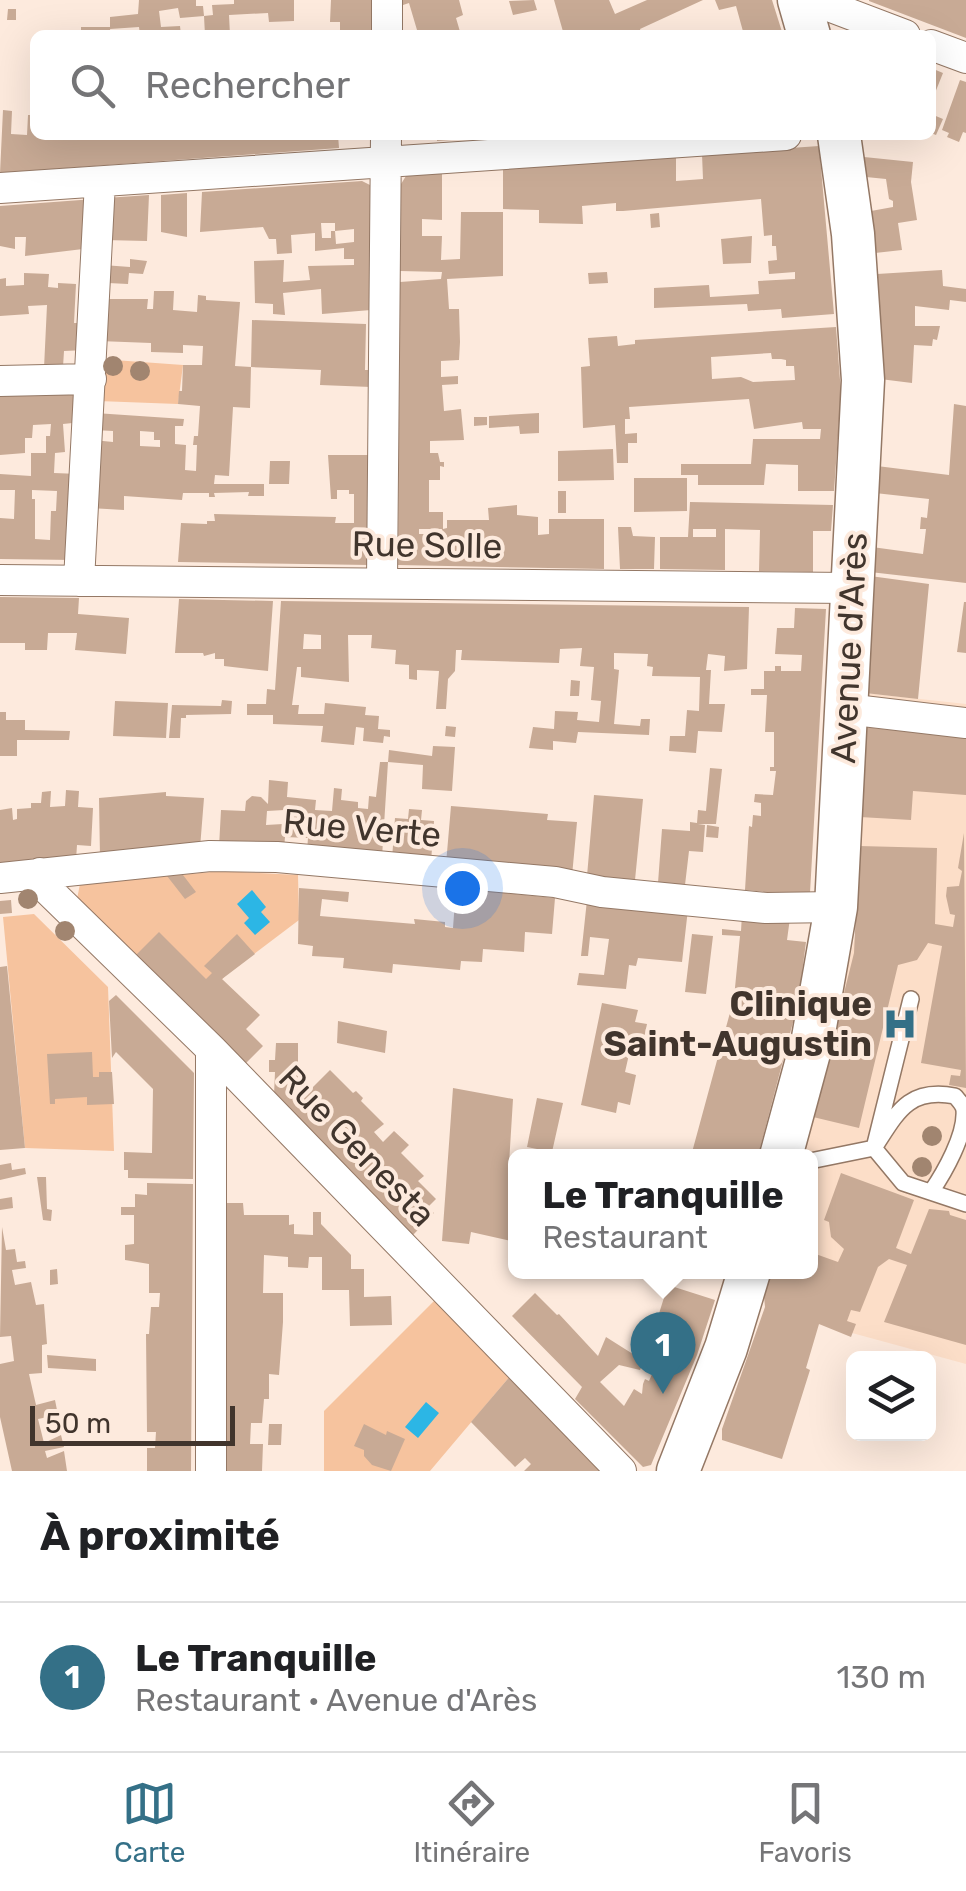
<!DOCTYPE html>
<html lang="fr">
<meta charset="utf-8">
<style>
body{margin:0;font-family:Rubik,sans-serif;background:#f6f6f6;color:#202124}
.controls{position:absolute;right:30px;bottom:30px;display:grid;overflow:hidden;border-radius:15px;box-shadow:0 10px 40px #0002}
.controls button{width:90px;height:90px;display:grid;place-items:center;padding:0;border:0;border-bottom:2px solid #e0e0e0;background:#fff;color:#202124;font:50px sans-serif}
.scale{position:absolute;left:30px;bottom:25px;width:205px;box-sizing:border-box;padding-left:10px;border:5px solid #41352d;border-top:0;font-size:28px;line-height:35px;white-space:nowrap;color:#41352d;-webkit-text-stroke:8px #fdeadd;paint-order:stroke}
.you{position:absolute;left:462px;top:888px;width:35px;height:35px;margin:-25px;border:8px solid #fff;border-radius:50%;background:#1a73e8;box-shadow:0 0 0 15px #1a73e833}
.badge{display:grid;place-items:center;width:65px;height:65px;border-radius:50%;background:#347087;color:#fff;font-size:32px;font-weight:700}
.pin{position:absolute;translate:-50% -82px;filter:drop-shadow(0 2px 5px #0008)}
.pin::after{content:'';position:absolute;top:52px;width:35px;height:30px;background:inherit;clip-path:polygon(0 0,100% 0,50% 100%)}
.popup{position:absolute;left:508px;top:1149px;width:310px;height:130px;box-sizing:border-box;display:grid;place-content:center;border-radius:15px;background:#fff;filter:drop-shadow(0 2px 8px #0005);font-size:32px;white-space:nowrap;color:#757577}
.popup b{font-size:38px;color:#202124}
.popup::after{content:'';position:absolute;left:50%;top:100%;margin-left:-20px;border:20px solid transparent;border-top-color:#fff}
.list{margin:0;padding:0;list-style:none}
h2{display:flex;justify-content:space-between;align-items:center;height:130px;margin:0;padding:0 40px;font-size:42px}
h2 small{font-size:32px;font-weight:400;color:#757577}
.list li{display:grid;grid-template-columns:65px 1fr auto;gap:30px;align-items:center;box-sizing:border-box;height:150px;padding:0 40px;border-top:2px solid #e0e0e0}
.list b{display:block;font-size:38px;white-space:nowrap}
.list p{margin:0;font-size:32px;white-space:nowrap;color:#757577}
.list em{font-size:32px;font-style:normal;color:#757577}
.icon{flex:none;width:55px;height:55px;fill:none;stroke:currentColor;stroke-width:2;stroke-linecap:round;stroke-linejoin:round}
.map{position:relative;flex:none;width:966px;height:1471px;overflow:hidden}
.search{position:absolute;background:#fff;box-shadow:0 10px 40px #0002;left:30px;right:30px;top:30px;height:110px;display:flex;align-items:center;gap:25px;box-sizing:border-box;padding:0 35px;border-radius:15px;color:#757577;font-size:38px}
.sheet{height:280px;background:#fff}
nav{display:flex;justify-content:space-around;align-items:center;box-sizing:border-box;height:140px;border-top:2px solid #e0e0e0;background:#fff;font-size:28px;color:#757577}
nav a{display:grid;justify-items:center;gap:5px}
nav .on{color:#347087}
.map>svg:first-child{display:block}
</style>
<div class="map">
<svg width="966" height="1471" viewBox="0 0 966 1471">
<rect width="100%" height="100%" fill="#fdeadd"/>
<path fill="#fcdec8" d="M 865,693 L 966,704 L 966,1364 L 819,1324 L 767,1284 L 771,1272 L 810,1272 L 810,1156 L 803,1156 L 856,932 Z"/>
<path fill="#f6c39e" d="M 100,359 L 183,365 L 178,404 L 98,401 Z
M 222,871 L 298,875 L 299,920 L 225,976 L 191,1012 L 77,899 L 80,884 Z
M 34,914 L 108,987 L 114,1151 L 25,1148 L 3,917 Z
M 436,1299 L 511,1375 L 430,1471 L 324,1471 L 324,1411 Z"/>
<path fill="#2cb6e5" d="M 252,890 L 266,907 L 261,912 L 270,922 L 255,935 L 244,923 L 249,918 L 237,904 Z
M 426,1402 L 439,1413 L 418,1438 L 405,1427 Z"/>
<path fill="#c8aa95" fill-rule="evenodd" d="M 139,0 L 196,0 L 196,6 L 203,6 L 204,16 L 180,18 L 178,8 L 159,11 L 161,27 L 180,26 L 181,35 L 140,35 L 139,27 L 110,29 L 111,35 L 81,35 L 81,27 L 110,27 L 110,17 L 138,14 Z
M 234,0 L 294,0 L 294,21 L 269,22 L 268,13 L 229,15 L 230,35 L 205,35 L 204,16 L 213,15 L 212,5 L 234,4 Z
M 331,0 L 371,0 L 371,35 L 340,35 L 340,22 L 330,22 Z
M 400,0 L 459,0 L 463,15 L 456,18 L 461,35 L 406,35 L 417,30 L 409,3 L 400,6 Z
M 534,0 L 537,10 L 513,15 L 509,1 Z
M 554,0 L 609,0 L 615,14 L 647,0 L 703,0 L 640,29 L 642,35 L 564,35 Z
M 715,0 L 772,0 L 783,35 L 744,35 L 736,6 L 719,10 Z
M 869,0 L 966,0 L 966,38 L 869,1 Z
M 8,9 L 16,9 L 16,20 L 7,20 Z
M 931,68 L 943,73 L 931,103 Z
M 960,80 L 966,82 L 966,133 L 963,132 L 959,142 L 947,137 L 949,133 L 942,130 Z
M 3,110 L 12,111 L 11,134 L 27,135 L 28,115 L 35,115 L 35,135 L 338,135 L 339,148 L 0,173 Z
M 931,114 L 943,119 L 936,135 L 931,133 Z
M 437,135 L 480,135 L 480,138 L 437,141 Z
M 819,146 L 834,314 L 782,318 L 781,309 L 748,311 L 747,304 L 654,308 L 654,288 L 709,285 L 710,297 L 759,294 L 758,281 L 795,279 L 795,272 L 769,274 L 768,261 L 777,260 L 776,246 L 772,246 L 772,235 L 764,236 L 761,199 L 623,211 L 616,211 L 616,203 L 582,206 L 583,224 L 539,223 L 539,210 L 503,209 L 503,169 L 676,157 L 676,181 L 703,179 L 702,154 Z
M 864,157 L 913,162 L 911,182 L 917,220 L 898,223 L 902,250 L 875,253 L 871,211 L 893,207 L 893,201 L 889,199 L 886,179 L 866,177 Z
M 442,173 L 442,220 L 422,219 L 422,236 L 442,236 L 441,260 L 460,259 L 461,212 L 503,212 L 503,276 L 447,279 L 449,309 L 459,309 L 460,342 L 459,360 L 441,361 L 441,377 L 458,376 L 458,384 L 442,385 L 444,411 L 461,409 L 464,440 L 430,441 L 430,453 L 438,453 L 440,462 L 444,462 L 444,467 L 440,466 L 440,480 L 429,480 L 429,512 L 443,512 L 443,529 L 447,528 L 447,520 L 489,520 L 488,508 L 517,505 L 517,515 L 538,517 L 538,535 L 549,534 L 549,519 L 604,519 L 604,569 L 398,565 L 400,282 L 441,279 L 442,272 L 400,271 L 401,184 L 406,176 ZM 419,529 L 442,529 L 441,535 L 447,535 L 447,545 L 432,545 L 432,534 L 419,534 Z
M 362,181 L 372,186 L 371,310 L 322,314 L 321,289 L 283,293 L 285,315 L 273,314 L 273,304 L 255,303 L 254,261 L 284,260 L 283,282 L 310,280 L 308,266 L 354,265 L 354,259 L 344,259 L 344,248 L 315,251 L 315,233 L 291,235 L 292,253 L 277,254 L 276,239 L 269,239 L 263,227 L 200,232 L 202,192 ZM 321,223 L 335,223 L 335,231 L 354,229 L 354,242 L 336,244 L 335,231 L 331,231 L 331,238 L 322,238 Z
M 187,193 L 187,237 L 161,232 L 161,195 Z
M 149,195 L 147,241 L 104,240 L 106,198 Z
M 94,199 L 92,239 L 82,240 L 83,249 L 25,256 L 26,237 L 15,237 L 15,249 L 0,246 L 0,206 Z
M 659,213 L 660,227 L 651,228 L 650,214 Z
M 752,236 L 751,263 L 723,264 L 721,239 Z
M 130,259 L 147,261 L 143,274 L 129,273 L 128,284 L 108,283 L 103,265 L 130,267 Z
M 942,270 L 943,286 L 966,289 L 966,302 L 950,300 L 949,310 L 915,306 L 915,326 L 940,326 L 937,340 L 933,339 L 932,346 L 914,345 L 912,383 L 880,379 L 877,274 Z
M 607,272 L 608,283 L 589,284 L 588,273 Z
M 24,273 L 49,274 L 48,287 L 58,288 L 58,283 L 76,284 L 74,323 L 86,323 L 86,350 L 64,351 L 63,367 L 44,368 L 47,305 L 28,306 L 29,314 L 0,316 L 0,279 L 6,278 L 6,286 L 24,285 Z
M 154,291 L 174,291 L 173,310 L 197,312 L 198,295 L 206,296 L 206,300 L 240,302 L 235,366 L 251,367 L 252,320 L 366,324 L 365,370 L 370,370 L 371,387 L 320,385 L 321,370 L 251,367 L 250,408 L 233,407 L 229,476 L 215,475 L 214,484 L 264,484 L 264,496 L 248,496 L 249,492 L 214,493 L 215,497 L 209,497 L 209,493 L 183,493 L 182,500 L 124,496 L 124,510 L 90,508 L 93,440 L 113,442 L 113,431 L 94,430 L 95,413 L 184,419 L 183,426 L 175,426 L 175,444 L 186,445 L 185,470 L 196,471 L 197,445 L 193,445 L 194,436 L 198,436 L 200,406 L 178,404 L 179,391 L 182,391 L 183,365 L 202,365 L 203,346 L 183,345 L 183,353 L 151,352 L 151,343 L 99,341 L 101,299 L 148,299 L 147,309 L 153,309 ZM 140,431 L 154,432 L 154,440 L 160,440 L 160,447 L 140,446 Z
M 836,327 L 841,393 L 834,491 L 798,491 L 798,465 L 766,464 L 764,485 L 698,485 L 698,475 L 681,475 L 681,464 L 751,464 L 753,439 L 820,439 L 821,429 L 803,429 L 802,422 L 754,429 L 749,399 L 629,407 L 630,419 L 625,419 L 625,434 L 637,433 L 637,443 L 628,443 L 628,463 L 617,463 L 615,425 L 583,428 L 581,367 L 590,366 L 588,338 L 617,336 L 618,346 L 635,344 L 635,340 ZM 771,353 L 772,359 L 781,359 L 786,360 L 786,366 L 794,366 L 795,380 L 753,382 L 741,377 L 712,379 L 711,357 Z
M 84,390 L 82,422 L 63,424 L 65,452 L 55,453 L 54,473 L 79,474 L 74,560 L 0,559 L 0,518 L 14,519 L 15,490 L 0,490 L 0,474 L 31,476 L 31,453 L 46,453 L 46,436 L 50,436 L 51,424 L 33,425 L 32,438 L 25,438 L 25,453 L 0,455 L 0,395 ZM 32,490 L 57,491 L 56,511 L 51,511 L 50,540 L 35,539 L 35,499 L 32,499 Z
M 954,404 L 966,406 L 966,583 L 870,572 L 872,547 L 923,554 L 926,529 L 920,529 L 921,517 L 927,518 L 929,499 L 875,493 L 877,466 L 949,475 Z
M 539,413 L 539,433 L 520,434 L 519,426 L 489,428 L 489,416 Z
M 474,417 L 487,417 L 487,425 L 474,426 Z
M 613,449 L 614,480 L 558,481 L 558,451 Z
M 328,455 L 370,455 L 369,565 L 178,562 L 181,523 L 207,524 L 207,521 L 215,521 L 214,514 L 336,517 L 335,523 L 354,523 L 354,494 L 349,494 L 349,490 L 337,490 L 337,499 L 331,499 Z
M 270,461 L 290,461 L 289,484 L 269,484 Z
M 634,478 L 687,478 L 687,511 L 634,512 Z
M 558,491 L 566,491 L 566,513 L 558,513 Z
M 690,502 L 833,505 L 831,531 L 813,531 L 813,572 L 759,571 L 760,530 L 725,529 L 725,570 L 660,569 L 660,537 L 688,537 ZM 693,529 L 716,529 L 716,537 L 693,537 Z
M 618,527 L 631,527 L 633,536 L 655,537 L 654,569 L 620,569 Z
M 870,576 L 929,584 L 918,699 L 865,693 Z
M 0,597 L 79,598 L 78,614 L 129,618 L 126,654 L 75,650 L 77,633 L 48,633 L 47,650 L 25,650 L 25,643 L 0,643 Z
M 179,599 L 273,601 L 268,671 L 224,666 L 224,659 L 215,659 L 215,653 L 204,656 L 203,653 L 175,653 Z
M 281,601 L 749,607 L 747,669 L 724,671 L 725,656 L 708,654 L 706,670 L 711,670 L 709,704 L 725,704 L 722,732 L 698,731 L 696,753 L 669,751 L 670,736 L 685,736 L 687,710 L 699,711 L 700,677 L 652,676 L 653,667 L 647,666 L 648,654 L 614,653 L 614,669 L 619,670 L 614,724 L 640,726 L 641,719 L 650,719 L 649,735 L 578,732 L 576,743 L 553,741 L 553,750 L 529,748 L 533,727 L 554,729 L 555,711 L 578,712 L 577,720 L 599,722 L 601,701 L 591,700 L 594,667 L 580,666 L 582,648 L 560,649 L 559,663 L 461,660 L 462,650 L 456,650 L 455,671 L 448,679 L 446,709 L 436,709 L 439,671 L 417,670 L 417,680 L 409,679 L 409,665 L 395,664 L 396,650 L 371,648 L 372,635 L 348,635 L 349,682 L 301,677 L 301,667 L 297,667 L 292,705 L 299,705 L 298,714 L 324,714 L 325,703 L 366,707 L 365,715 L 379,716 L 378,729 L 390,730 L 390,737 L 384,736 L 383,743 L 363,741 L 364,728 L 356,727 L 354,745 L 321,742 L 323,726 L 273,724 L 273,715 L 247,715 L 247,704 L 266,704 L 267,689 L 275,690 ZM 304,634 L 321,635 L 321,649 L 303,649 Z
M 964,602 L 966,602 L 966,653 L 957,652 Z
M 795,608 L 826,609 L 810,893 L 806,896 L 745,890 L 749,826 L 752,827 L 753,815 L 761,816 L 761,803 L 754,802 L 755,794 L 773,795 L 776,771 L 770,771 L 770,767 L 774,767 L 774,732 L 765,732 L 767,695 L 751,695 L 751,689 L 764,689 L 764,671 L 775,671 L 775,666 L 781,666 L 781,671 L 801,671 L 802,655 L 775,654 L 777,628 L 794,628 Z
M 571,680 L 580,681 L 579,696 L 570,696 Z
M 222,700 L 232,701 L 231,714 L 186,715 L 186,718 L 181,718 L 180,738 L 169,738 L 172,705 L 221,706 Z
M 115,701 L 168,703 L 166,738 L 113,736 Z
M 0,712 L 6,712 L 6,720 L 25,720 L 25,730 L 70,731 L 69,740 L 17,740 L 17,756 L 0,756 Z
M 446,726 L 456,727 L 455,737 L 445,736 Z
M 864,727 L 966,738 L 966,795 L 913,791 L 911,820 L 860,817 Z
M 433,746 L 455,747 L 452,791 L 422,789 L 423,765 L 388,762 L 389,750 L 432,756 Z
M 380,762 L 388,762 L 382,857 L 307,851 L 308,838 L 285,837 L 284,849 L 219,847 L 221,810 L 245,811 L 246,801 L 252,796 L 261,797 L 268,804 L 269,780 L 288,782 L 287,797 L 316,800 L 315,810 L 332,811 L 334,788 L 342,789 L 341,800 L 358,802 L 358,808 L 368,809 L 369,796 L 376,797 ZM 284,810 L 283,824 L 266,825 L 267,811 Z
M 710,768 L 722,769 L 716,824 L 698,824 L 705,825 L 703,852 L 689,851 L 685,885 L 658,883 L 662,829 L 690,831 L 690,822 L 697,823 L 698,810 L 706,811 Z
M 66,790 L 79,791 L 78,807 L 93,808 L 91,846 L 77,845 L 76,860 L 0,868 L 0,810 L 12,808 L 13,820 L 17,819 L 17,809 L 31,808 L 31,803 L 41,803 L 42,792 L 51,791 L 50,807 L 65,806 Z
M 166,792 L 166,796 L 204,798 L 200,848 L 100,858 L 99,798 Z
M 594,795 L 643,799 L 635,880 L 587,876 Z
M 451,806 L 548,814 L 547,820 L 577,822 L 572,876 L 446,864 Z
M 409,809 L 422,810 L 421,820 L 434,821 L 431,862 L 392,859 L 395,818 L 408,819 Z
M 707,825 L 719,827 L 718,838 L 706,837 Z
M 964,833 L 966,1088 L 949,1085 L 951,1075 L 960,1076 L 961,1070 L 921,1063 L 942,946 L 928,943 L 917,960 L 898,965 L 859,1128 L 813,1117 L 854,953 L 859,846 L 937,848 L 935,924 L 953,927 L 955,915 L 950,914 L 946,896 L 947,887 L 959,886 L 962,871 L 958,868 Z
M 183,875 L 196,892 L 185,899 L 167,876 Z
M 299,888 L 349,892 L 348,902 L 322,899 L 320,916 L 415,924 L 414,919 L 445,922 L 445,927 L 453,928 L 455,901 L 465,902 L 466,889 L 555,898 L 552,934 L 525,932 L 524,952 L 483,949 L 482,962 L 461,961 L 460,970 L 393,964 L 392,973 L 343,968 L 344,958 L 312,956 L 313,946 L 298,944 Z
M 11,900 L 12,913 L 0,914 L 0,901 Z
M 587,900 L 688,909 L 682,962 L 638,958 L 636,966 L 629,965 L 626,989 L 577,985 L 579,973 L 604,975 L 609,939 L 590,937 L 588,956 L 581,956 Z
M 742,914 L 790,918 L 787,940 L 806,942 L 798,1003 L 758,1156 L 691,1156 L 734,998 L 740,936 L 722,935 L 722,929 L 741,931 Z
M 159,932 L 206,979 L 212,973 L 204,966 L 237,934 L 255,954 L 222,979 L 260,1015 L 246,1029 L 263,1046 L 244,1065 L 135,956 Z
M 692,934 L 713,936 L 706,994 L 685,992 Z
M 7,966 L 25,1148 L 0,1150 L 0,967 Z
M 116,995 L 194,1073 L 193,1179 L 128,1178 L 128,1170 L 124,1170 L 124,1152 L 152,1153 L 153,1089 L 116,1052 L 112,1058 L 109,1001 Z
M 602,1003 L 638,1010 L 635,1022 L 647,1024 L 641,1053 L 630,1050 L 625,1072 L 636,1075 L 630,1105 L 618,1102 L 616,1113 L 581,1105 Z
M 338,1021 L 387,1031 L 385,1053 L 337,1043 Z
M 276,1043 L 298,1043 L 298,1081 L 309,1091 L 330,1070 L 353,1093 L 356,1091 L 363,1098 L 361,1101 L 384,1124 L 374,1132 L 383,1142 L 394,1131 L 409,1145 L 401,1153 L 424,1176 L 418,1181 L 436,1199 L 428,1207 L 434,1213 L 413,1235 L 274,1095 L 275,1072 L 269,1072 L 269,1060 L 275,1060 Z
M 92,1052 L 93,1077 L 99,1077 L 99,1072 L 112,1072 L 114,1104 L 87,1105 L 87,1097 L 55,1099 L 55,1104 L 50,1104 L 47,1054 Z
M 453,1088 L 513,1099 L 509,1164 L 516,1166 L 516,1242 L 471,1232 L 469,1244 L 442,1241 Z
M 537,1098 L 563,1103 L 552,1152 L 527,1147 Z
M 11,1163 L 12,1170 L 25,1168 L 26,1174 L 0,1180 L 0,1165 Z
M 841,1173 L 914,1200 L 896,1248 L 911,1254 L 929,1209 L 949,1211 L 950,1215 L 966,1220 L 966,1345 L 884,1322 L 907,1265 L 889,1259 L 878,1267 L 860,1312 L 851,1310 L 847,1321 L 856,1324 L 851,1337 L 819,1324 L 806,1368 L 810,1370 L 782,1459 L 722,1440 L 722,1429 L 765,1307 L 764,1296 L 771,1272 L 810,1272 L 810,1252 L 838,1262 L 844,1249 L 831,1237 L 829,1222 L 824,1220 Z
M 37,1177 L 46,1177 L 47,1209 L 52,1210 L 51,1221 L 43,1220 Z
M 147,1183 L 193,1184 L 191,1471 L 147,1471 L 147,1448 L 155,1448 L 156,1432 L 147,1432 L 146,1334 L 149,1334 L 151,1307 L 159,1307 L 160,1293 L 149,1293 L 149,1264 L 125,1260 L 125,1245 L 134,1244 L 134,1215 L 121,1215 L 121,1207 L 135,1207 L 135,1194 L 147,1195 Z
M 12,1197 L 13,1208 L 0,1210 L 0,1199 Z
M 222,1203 L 243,1203 L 244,1215 L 289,1215 L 289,1225 L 294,1224 L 294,1234 L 313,1235 L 313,1212 L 321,1212 L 321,1224 L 351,1255 L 351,1269 L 364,1269 L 364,1297 L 391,1296 L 392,1325 L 350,1326 L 349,1290 L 322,1290 L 322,1257 L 309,1257 L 308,1268 L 288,1267 L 288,1257 L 264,1255 L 263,1293 L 283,1293 L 283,1322 L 279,1375 L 269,1374 L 269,1399 L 264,1399 L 262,1423 L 251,1423 L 250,1444 L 263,1444 L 262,1471 L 219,1471 Z
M 2,1227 L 6,1250 L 15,1249 L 17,1262 L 25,1261 L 26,1268 L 12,1270 L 15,1285 L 31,1282 L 36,1305 L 44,1304 L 47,1344 L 42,1345 L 42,1373 L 29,1374 L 36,1405 L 55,1400 L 58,1415 L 38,1419 L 44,1443 L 61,1435 L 64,1447 L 45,1451 L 47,1458 L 64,1451 L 67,1471 L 12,1471 L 0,1417 L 0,1364 L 14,1361 L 11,1336 L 0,1337 Z
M 57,1269 L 58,1284 L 50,1285 L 50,1270 Z
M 668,1285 L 715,1300 L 697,1355 L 651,1465 L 643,1467 L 575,1399 L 582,1387 L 512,1316 L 535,1293 L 557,1315 L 559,1314 L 598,1356 L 606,1337 L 644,1361 L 640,1370 L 619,1365 L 600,1382 L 624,1406 L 634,1389 L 642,1394 L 643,1384 L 645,1379 L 649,1381 L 656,1365 L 644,1361 Z
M 47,1355 L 96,1359 L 96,1371 L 48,1368 Z
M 511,1375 L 605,1471 L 524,1471 L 531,1464 L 525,1458 L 515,1467 L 471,1422 Z
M 269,1424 L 282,1424 L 281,1445 L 268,1445 Z
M 364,1424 L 386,1435 L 387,1431 L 405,1439 L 391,1471 L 372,1465 L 364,1456 L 364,1450 L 354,1446 Z"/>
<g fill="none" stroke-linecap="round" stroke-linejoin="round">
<g stroke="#947865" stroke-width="18">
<path id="service" d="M 810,1161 L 874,1148 L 911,999
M 931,1192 C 944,1173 966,1135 964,1110 C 963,1104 958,1100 955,1096 C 908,1087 897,1113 874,1148 L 903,1183 L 966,1204"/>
</g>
<g stroke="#947865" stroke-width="32">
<path id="minor" d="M 802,8 L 826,5 L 905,35
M 387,35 L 387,0
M 931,45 L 966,58
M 0,188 L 786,135
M 0,381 L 91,379
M 0,580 L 852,588
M 79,581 L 100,182
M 382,582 L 386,135
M 846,709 L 966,723
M 40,873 L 47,889 L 211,1049 L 621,1471
M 0,878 L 210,856 L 277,857 L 555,882 L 602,892 L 766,908 L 836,907
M 211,1049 L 211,1471"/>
</g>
<g stroke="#947865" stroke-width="45">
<path id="secondary" d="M 799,0 L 809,35
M 781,1156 L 813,1038 L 836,907 L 863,380 L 853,234 L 839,135
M 678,1471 L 726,1348 L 749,1272"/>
</g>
<use href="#service" stroke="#fff" stroke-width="15"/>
<use href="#minor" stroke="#fff" stroke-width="30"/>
<use href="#secondary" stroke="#fff" stroke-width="42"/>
</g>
<g fill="#a18570">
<circle cx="113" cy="366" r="10"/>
<circle cx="140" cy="371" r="10"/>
<circle cx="28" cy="899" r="10"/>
<circle cx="65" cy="931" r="10"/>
<circle cx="932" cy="1136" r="10"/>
<circle cx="922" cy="1167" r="10"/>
</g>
<defs>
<g id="hospital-bare" transform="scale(2.7)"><path d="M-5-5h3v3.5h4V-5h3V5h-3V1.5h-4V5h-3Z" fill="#347087" stroke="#fdeadd" stroke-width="2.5" paint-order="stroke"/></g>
</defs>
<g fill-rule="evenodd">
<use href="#hospital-bare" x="900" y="1024"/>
</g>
<g text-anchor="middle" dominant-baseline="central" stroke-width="8" stroke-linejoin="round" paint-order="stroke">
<g font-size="35" fill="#41352d" stroke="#fdeadd">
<text transform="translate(427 545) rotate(1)">Rue Solle</text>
<text transform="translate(849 648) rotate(-87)">Avenue d'Arès</text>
<text transform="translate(362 828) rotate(5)">Rue Verte</text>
<text transform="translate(357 1146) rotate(46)">Rue Genesta</text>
</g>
<g font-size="35" font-weight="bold" fill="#41352d" stroke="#fdeadd" text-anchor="end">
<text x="872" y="1004">Clinique<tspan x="872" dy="40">Saint-Augustin</tspan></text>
</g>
</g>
</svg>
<div class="controls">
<button><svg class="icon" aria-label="layers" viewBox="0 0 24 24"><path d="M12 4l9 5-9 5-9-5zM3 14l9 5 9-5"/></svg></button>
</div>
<div class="scale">50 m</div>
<div class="you"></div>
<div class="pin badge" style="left:663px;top:1394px">1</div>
<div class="popup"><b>Le Tranquille</b>Restaurant</div>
<div class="search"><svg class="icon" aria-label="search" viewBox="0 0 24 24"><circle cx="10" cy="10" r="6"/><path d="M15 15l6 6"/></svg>Rechercher</div>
</div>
<section class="sheet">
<h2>À proximité<small></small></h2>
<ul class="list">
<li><span class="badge">1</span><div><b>Le Tranquille</b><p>Restaurant · Avenue d'Arès</p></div><em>130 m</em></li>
</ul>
</section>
<nav>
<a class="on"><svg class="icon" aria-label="map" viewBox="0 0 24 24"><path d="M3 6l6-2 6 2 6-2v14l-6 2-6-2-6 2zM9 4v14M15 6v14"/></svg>Carte</a>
<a><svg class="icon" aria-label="directions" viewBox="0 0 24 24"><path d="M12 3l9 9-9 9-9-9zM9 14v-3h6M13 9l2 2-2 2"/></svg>Itinéraire</a>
<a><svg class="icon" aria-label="saved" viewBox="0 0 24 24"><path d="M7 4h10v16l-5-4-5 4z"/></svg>Favoris</a>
</nav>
